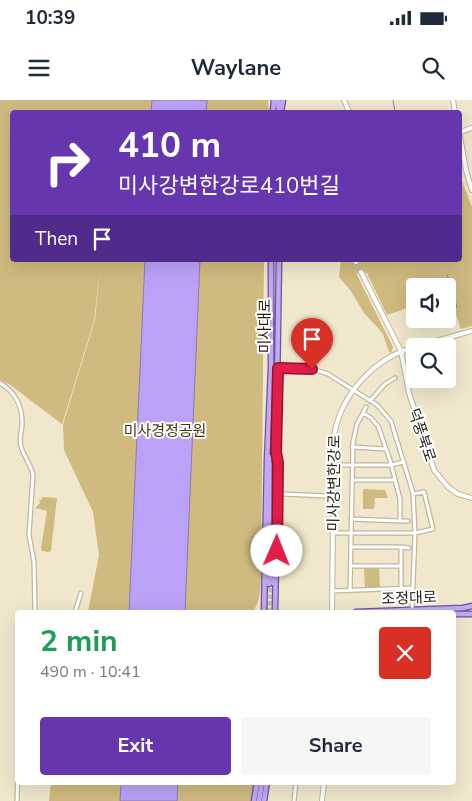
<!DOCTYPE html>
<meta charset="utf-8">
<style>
body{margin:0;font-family:"Nunito Sans","Noto Sans KR",sans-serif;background:#f6f6f7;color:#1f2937;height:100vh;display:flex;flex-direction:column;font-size:19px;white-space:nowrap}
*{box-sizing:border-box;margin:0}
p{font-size:16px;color:#747a83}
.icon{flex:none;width:28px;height:28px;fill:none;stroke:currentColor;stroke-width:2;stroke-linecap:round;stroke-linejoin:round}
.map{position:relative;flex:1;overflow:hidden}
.sheet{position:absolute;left:15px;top:510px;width:441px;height:175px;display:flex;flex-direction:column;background:#fff;border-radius:5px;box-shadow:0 5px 20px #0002}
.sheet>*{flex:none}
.hud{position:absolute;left:10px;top:10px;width:452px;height:152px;border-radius:5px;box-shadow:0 5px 20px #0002;background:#6636ae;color:#fff;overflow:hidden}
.buttons{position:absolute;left:406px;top:178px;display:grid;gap:10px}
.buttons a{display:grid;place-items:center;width:50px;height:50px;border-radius:5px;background:#fff;box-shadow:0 5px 20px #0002;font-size:25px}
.pin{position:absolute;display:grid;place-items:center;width:42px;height:42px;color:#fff;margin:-51px -21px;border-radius:50% 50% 50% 0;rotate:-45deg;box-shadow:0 0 5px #0007}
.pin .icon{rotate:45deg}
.me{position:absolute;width:55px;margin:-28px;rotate:1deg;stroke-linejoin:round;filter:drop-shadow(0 0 4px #0008)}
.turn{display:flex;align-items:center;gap:18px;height:105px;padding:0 25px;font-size:22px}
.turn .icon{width:65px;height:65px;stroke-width:2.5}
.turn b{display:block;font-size:35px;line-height:42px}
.then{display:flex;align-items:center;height:48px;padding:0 25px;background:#0003;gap:10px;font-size:19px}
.round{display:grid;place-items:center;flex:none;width:52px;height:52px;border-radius:5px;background:#f6f6f7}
.summary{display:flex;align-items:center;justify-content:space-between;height:85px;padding:0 25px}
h1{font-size:30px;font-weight:700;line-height:38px;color:#1e9e55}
.button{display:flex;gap:10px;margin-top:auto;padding:10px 25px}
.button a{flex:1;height:58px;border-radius:5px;background:#6636ae;color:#fff;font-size:20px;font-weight:700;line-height:58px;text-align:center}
.button a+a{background:#f6f6f7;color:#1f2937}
.status{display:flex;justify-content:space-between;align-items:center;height:35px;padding:0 25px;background:#fff;direction:ltr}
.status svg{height:14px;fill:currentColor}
header{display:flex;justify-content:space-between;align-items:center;height:65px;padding:0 25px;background:#fff;font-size:22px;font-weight:700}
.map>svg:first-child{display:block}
</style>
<div class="status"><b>10:39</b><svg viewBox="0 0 49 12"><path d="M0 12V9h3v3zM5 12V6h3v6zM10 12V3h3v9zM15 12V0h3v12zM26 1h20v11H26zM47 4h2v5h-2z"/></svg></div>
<header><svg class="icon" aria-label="menu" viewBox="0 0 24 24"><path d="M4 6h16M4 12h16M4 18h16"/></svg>Waylane<svg class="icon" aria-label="search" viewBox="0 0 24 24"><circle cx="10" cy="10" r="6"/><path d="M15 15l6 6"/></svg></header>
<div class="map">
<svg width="472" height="701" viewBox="0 0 472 701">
<rect width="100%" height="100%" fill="#f0e7cc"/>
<!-- green -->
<path fill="#cfba80" d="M0 0H268L269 12H12V160H264L261 479C260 491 260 504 252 512H88L99 455 93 412 64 350 63 324 95 220 100 167 94 221 62 324 9 284 0 280Z
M460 76 472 107V226L461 229 448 191V186H446L443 178 407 189 413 206 387 215 367 173 360 171 357 173 358 177 393 247 391 253 389 252 383 234 378 228 364 213 351 191 339 177 341 160H350L354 163 358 160H460V100L462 99Z
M363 389 385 390 388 398H375L374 409H363Z
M43 397 57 398 51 451 49 452 42 451 41 448 47 411 35 408 40 403 39 399 41 400Z
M364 468H379L380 488H365Z
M51 683H254L251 701H49Z"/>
<!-- water -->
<path fill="#bba2f8" stroke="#8c7ab3" d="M152 0H207L206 12H151Z
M145 160H200L185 512H129Z
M121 683H178L177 701H120Z"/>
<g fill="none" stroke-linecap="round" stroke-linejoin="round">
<!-- stream -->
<path stroke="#8c7ab3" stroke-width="1" d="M393 0 395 12
M447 175 457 207"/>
<!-- secondary-tunnel -->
<path stroke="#c6bfa7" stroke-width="4" stroke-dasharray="4 2" stroke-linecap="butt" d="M356 162 361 172"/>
<!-- primary-tunnel -->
<path stroke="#c6bfa7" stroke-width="4.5" stroke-dasharray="4.5 2" stroke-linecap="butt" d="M269 512V484
M273 512V483"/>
<defs>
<path id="street" d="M277 268 312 269 328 274 377 305 391 321 413 393 415 433 412 510
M0 283C16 292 23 308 22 326 21 333 19 339 21 346 23 356 31 364 33 375L29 435 34 462 35 512
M370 301 385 284 395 278
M363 313 366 307
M352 347 386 349
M334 365H391L404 362
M352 380H395
M282 394 328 396
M400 421H408
M333 433H415L433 429 424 392 413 394
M351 447H401V488
M401 447 409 448
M351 466H401
M332 491 412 488
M350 491 353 342 357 324 363 313 371 318 378 326 390 360 400 399V421L351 419
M75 512 81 493
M17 701 18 672
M294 701 296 682"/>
<path id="secondary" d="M344 0 349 12
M453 0 455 12
M460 32 472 28
M460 36 466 70 472 90
M355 160 356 162
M361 172 401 251 409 293 434 370 448 387 458 394 472 398
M418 246 472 231
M332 512 334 336C341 294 374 258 415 247
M322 701 324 682"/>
<path id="primary" d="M278 0 279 12
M273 12 274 0
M281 12 283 0
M269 357V484
M273 483 274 363 276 352 279 160
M264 512 267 361 271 268V160
M275 512 278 363 277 356
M356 512 463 508 472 506
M454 514H472
M254 701 257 682
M259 701 262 682
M264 701 267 682"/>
</defs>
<!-- street casing -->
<use href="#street" stroke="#bfb69d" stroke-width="5.5"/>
<!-- secondary casing -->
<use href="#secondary" stroke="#bfb69d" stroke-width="6"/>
<!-- primary casing -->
<use href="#primary" stroke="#6f539f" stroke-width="7"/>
<!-- street -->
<use href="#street" stroke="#fff" stroke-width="3"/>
<!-- secondary -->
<use href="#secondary" stroke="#fff" stroke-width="4"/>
<!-- primary -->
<use href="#primary" stroke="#c2a9f3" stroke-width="4.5"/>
</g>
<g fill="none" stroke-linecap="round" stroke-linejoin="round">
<defs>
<path id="route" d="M277 451 278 363 276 352 278 268 312 269"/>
</defs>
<!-- route casing -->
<use href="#route" stroke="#92132f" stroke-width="12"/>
<!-- route -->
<use href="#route" stroke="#e11d48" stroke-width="9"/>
</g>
<g text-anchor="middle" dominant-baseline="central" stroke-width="4" stroke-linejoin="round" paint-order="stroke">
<!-- street labels -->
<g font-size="15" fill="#201d13" stroke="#fff">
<text transform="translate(265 226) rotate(-90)">미사대로</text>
<text transform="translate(422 335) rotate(71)">덕풍북로</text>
<text transform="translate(334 383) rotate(-89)">미사강변한강로</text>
<text transform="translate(409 498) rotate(-2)">조정대로</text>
</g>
<!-- park labels -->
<g font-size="15" fill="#46380e" stroke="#fff">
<text x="165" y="331">미사경정공원</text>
</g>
</g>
</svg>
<div class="buttons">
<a><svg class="icon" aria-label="sound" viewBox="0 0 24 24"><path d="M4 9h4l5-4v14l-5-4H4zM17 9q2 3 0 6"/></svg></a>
<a><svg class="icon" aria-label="search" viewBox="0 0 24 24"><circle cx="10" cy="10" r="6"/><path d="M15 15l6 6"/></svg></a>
</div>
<div class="pin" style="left:312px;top:269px;background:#d93025"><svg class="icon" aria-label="arrive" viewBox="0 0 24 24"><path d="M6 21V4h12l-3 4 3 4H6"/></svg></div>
<svg class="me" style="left:277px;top:451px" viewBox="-20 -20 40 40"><circle r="19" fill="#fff"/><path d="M0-13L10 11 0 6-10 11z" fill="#e11d48"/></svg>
<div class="hud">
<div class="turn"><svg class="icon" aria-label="right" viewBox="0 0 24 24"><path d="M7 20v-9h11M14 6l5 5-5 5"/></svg><div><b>410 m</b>미사강변한강로410번길</div></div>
<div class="then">Then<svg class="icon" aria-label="arrive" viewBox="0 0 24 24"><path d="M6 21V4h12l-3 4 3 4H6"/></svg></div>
</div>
<section class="sheet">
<div class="summary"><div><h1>2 min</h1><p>490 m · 10:41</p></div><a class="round" style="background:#d93025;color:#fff"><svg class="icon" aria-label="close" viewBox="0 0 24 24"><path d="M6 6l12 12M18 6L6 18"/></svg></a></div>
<div class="button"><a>Exit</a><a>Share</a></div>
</section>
</div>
